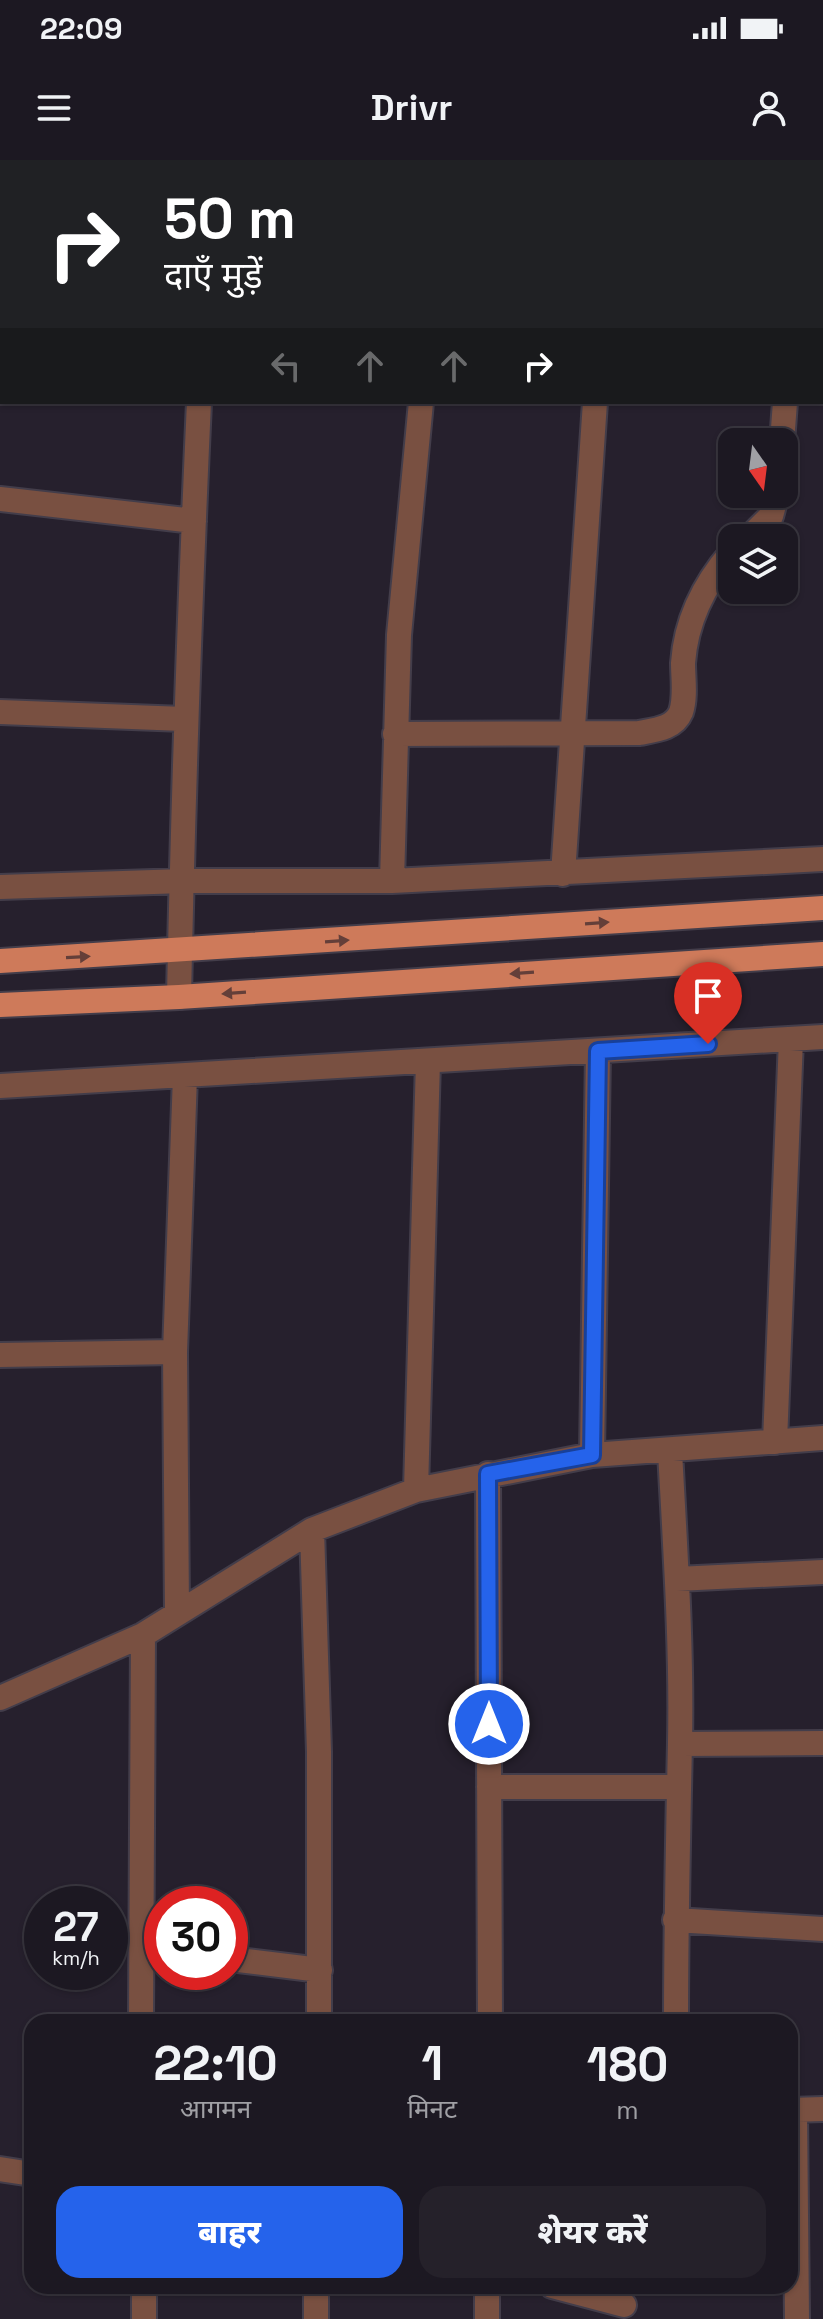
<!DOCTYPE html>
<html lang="hi">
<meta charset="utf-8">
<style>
body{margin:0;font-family:"Space Grotesk","Noto Sans Devanagari",sans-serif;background:#25212a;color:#f1f3f6;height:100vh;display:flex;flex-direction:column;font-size:30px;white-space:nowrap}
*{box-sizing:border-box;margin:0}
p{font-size:26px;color:#a0a0a5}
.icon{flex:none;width:44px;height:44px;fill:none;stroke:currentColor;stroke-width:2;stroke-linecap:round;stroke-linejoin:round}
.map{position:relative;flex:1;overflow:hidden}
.side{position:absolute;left:24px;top:1854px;width:774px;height:280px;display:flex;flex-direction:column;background:#1c1822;border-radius:24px;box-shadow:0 2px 6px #0004,0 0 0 2px #3a3740}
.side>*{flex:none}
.top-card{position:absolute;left:0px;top:0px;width:824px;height:244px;box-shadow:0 2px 6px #0004,0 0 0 2px #3a3740;background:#202124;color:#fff;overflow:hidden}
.needle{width:52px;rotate:166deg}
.tools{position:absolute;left:718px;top:268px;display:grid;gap:16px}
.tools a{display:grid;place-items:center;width:80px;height:80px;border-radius:16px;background:#1c1822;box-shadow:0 2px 6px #0004,0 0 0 2px #3a3740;font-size:40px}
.speed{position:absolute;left:24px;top:1726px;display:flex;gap:16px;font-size:40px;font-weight:700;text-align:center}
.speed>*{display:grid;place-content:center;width:104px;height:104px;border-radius:50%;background:#1c1822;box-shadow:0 2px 6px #0004,0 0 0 2px #3a3740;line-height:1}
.speed small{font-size:20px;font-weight:400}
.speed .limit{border:12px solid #d22;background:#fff;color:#111}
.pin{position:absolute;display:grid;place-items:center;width:68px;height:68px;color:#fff;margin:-82px -34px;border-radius:50% 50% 50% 0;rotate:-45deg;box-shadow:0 0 8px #0007}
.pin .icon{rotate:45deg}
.me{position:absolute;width:88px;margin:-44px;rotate:0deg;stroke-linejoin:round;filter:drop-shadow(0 0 6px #0008)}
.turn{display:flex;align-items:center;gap:28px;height:168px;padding:0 32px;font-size:36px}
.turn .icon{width:104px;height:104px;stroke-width:2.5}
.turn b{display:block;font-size:56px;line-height:68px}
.lanes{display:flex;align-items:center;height:76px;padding:0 32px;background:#0003;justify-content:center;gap:40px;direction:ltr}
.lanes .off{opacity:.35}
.eta{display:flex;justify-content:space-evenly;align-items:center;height:136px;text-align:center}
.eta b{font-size:48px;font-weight:800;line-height:56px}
.button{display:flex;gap:16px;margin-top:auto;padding:16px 32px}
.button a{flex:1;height:92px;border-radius:24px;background:#2563eb;color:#fff;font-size:32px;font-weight:800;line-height:92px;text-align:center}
.button a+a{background:#25212a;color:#f1f3f6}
.status{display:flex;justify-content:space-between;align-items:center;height:56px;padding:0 40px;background:#1c1822;direction:ltr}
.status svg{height:22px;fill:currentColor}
header{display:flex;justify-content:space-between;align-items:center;height:104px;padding:0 32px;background:#1c1822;font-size:36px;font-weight:800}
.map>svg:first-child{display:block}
</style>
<div class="status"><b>22:09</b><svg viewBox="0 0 49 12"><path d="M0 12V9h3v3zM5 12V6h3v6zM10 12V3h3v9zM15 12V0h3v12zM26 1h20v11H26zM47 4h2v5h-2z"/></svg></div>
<header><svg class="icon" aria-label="menu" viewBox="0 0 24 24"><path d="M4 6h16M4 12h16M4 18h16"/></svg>Drivr<svg class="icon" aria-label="person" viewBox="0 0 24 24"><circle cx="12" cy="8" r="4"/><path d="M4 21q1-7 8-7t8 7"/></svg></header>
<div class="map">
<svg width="823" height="2159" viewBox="0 0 823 2159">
<rect width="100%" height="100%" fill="#26202d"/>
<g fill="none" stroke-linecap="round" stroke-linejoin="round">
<defs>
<path id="minor" d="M210 2 211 0
M447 2V0
M617 2V0
M804 2V0
M0 39 2 20
M822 174H823
M782 282 785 242
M0 339 194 361
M749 378 771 356 777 334
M0 552 184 559
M395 574 639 573C654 570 674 569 681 552 686 537 683 518 683 503 686 461 705 423 732 392
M563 714 595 242
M392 721 399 475 421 242
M0 727 184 721H392L823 699
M179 837C183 639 190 440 199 242
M0 926 823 877
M0 1195 175 1192
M775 1282 791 879
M670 1291C675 1387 682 1485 680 1582 678 1676 676 1769 676 1862
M592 1295 598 891
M488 1314 490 1862
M416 1330 428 901
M312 1370 319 1592V1862
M677 1419 823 1412
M177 1452 175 1192 185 916
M0 1538 143 1475 312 1370 416 1330 592 1295 823 1278
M680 1584 823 1583
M489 1627H677
M675 1760 823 1769
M230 1799 320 1810
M141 1862 143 1475
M790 1950 823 1949
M795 1950 797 2159
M0 2009 32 2014
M316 2126V2159
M552 2126 624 2145
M144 2159V2126
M487 2159V2126"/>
<path id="major" d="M0 801 823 748
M0 845 179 837 823 794"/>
</defs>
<!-- minor casing -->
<use href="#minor" stroke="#433d4a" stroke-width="28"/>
<!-- major casing -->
<use href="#major" stroke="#433d4a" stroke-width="28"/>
<!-- minor -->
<use href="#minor" stroke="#795041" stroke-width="24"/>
<!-- major -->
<use href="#major" stroke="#ce7a5a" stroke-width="24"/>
</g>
<!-- one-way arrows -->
<defs><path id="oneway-solid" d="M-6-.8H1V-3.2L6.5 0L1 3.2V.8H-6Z" transform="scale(2)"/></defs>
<g fill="#643f39">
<use href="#oneway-solid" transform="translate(597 763) rotate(-4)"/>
<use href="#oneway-solid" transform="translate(337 781) rotate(-4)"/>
<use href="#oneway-solid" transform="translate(78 797) rotate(-3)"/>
<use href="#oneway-solid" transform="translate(522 813) rotate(176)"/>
<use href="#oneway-solid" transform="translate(234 833) rotate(176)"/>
</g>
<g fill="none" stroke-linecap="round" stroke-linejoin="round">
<defs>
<path id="route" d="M489 1564 488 1314 592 1295 598 891 708 884"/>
</defs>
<!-- route casing -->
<use href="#route" stroke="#184099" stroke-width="20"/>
<!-- route -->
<use href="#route" stroke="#2563eb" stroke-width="14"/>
</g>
</svg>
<div class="tools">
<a><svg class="needle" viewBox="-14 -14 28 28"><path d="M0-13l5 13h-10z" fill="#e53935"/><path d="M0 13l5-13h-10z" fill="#a0a0a5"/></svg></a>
<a><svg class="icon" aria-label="layers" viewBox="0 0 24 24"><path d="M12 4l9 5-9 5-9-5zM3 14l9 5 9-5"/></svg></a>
</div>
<div class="speed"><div>27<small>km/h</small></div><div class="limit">30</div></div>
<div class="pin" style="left:708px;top:884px;background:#d93025"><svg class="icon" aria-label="arrive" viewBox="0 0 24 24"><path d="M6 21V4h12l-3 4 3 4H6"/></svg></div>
<svg class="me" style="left:489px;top:1564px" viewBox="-20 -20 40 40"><circle r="17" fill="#2563eb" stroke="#fff" stroke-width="3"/><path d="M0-11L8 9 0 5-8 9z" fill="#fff"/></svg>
<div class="top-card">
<div class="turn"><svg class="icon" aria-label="right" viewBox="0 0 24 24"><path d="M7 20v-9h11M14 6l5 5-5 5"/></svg><div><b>50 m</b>दाएँ मुड़ें</div></div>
<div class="lanes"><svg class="icon off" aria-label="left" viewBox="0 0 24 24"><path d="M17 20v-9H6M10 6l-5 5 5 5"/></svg><svg class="icon off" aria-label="ahead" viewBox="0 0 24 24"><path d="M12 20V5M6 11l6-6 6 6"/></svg><svg class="icon off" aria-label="ahead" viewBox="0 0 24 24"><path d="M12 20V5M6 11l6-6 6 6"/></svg><svg class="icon" aria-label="right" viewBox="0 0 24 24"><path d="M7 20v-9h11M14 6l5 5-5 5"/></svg></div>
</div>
<section class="side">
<div class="eta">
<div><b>22:10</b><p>आगमन</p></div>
<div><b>1</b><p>मिनट</p></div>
<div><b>180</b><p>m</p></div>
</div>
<div class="button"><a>बाहर</a><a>शेयर करें</a></div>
</section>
</div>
